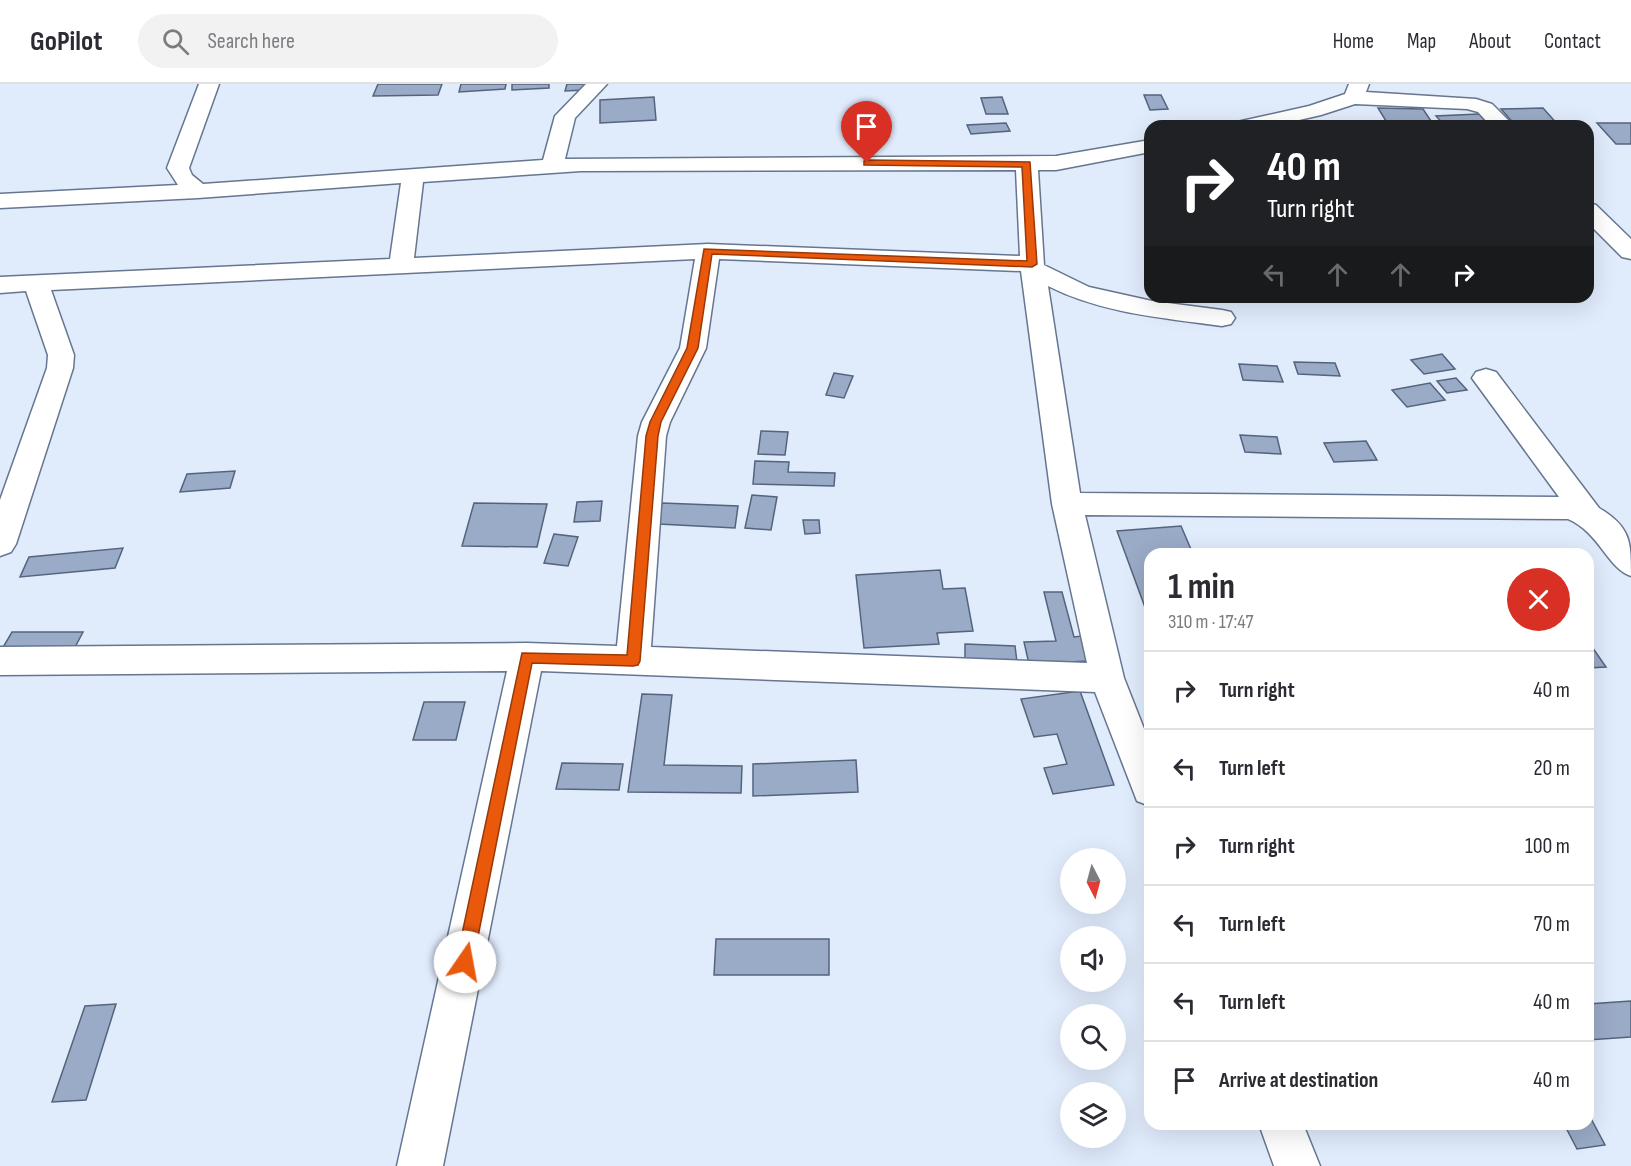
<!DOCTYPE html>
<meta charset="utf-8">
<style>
body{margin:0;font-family:"Sofia Sans Condensed",sans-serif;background:#f2f2f3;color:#2b2b33;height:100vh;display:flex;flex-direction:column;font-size:22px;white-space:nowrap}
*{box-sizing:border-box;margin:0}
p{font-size:20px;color:#7c7c81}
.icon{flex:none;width:33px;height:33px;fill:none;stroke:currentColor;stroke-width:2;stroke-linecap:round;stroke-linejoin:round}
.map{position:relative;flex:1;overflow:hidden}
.panel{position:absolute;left:1144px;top:464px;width:450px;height:582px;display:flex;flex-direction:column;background:#fff;border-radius:18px;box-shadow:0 6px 24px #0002}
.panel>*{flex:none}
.guide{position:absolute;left:1144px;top:36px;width:450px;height:183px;border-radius:18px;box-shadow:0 6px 24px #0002;background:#202124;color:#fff;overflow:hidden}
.needle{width:39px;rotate:174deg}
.fabs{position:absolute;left:1060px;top:764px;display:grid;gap:12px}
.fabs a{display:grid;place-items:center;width:66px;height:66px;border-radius:50%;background:#fff;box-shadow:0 6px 24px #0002;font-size:30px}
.pin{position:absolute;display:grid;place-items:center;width:51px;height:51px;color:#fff;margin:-62px -26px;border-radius:50% 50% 50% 0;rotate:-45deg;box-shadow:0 0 6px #0007}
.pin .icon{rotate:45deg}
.me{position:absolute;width:66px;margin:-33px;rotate:12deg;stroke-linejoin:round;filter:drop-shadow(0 0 4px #0008)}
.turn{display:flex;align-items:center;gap:21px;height:126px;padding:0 24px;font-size:27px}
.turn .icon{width:78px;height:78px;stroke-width:2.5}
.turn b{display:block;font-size:42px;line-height:51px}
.lanes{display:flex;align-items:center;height:57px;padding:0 24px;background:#0003;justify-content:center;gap:30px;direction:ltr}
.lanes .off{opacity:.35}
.round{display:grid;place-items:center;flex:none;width:63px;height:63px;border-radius:32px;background:#f2f2f3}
.headline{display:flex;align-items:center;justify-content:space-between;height:102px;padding:0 24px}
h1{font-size:36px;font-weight:700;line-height:45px}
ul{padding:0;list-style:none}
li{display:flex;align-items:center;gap:18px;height:78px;padding:0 24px;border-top:2px solid #e1e1e2}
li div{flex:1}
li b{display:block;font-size:22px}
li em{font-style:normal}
header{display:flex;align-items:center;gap:36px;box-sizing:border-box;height:84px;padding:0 30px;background:#fff;border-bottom:2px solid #e1e1e2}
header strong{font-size:28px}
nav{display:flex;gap:33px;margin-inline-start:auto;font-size:21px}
.search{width:420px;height:54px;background:#f2f2f3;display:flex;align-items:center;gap:15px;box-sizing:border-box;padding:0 21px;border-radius:33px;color:#7c7c81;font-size:22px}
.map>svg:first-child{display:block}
</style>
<header>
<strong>GoPilot</strong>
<div class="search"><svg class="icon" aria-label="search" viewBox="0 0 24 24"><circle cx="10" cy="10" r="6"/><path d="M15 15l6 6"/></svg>Search here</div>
<nav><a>Home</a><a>Map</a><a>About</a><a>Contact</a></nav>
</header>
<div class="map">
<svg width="1631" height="1082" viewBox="0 0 1631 1082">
<rect width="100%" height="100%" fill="#e0ebfc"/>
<!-- building -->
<path fill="#9aabc7" stroke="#54647c" stroke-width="1.5" d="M378 0H442L438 11 373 12Z
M461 0H506L505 5 459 8Z
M512 0H549V4L512 6Z
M567 0H585V6L565 7Z
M1144 11H1161L1168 25 1150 26Z
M654 13 656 36 600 39V16Z
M1002 13 1008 30H986L981 14Z
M1378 24 1423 25 1433 40H1419L1414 37H1386Z
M1543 24 1559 42H1516L1501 25Z
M1479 30 1490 42H1445L1436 32Z
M1006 39 1010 47 971 50 967 41Z
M1597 39H1631V60H1616Z
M1442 270 1455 285 1424 290 1411 276Z
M1294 278 1335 279 1340 292 1298 290Z
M1239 280 1277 282 1283 298 1243 296Z
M834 289 853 292 844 314 826 311Z
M1456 294 1467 306 1447 309 1437 297Z
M1430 299 1445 316 1407 323 1392 306Z
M761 347 788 348 785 371 758 370Z
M1240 351 1277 353 1281 370 1245 368Z
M1366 357 1377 376 1334 378 1324 359Z
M755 377 789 378 788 388 835 389 834 402 753 400Z
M235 387 230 404 180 408 187 390Z
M752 411 777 413 771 446 745 444Z
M602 417 600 437 574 438 577 418Z
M474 419 547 420 537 463 462 462Z
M662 419 738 422 735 444 659 440Z
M803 436H819L820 449 805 450Z
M1181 442 1193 470H1150V525L1146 526 1117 447Z
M554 450 578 453 568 482 544 479Z
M123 464 115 484 20 493 29 473Z
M940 486 943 505 965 504 973 547 937 549 939 560 864 564 856 491Z
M1044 508H1062L1074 553 1082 552 1088 577 1029 580 1024 558 1056 557Z
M12 548H83L74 565H2Z
M1588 557 1606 583 1588 584Z
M965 560 1015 562 1017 578 965 576Z
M1080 607 1114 701 1053 710 1044 684 1067 680 1057 650 1034 653 1021 615Z
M642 610 672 611 664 681 742 682 741 709 628 708Z
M424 618H465L456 656H413Z
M856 676 858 708 753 712V680Z
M562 679 623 680 619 706 556 705Z
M716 855H829V891H714Z
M1631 917V953L1588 956V920Z
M116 920 86 1016 52 1018 85 922Z
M1588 1029 1605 1061 1577 1065 1564 1040H1588Z"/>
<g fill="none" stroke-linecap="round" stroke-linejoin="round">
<defs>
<path id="minor" d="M199 0H219L189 84 192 91 203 100 543 76 555 32 586 0H607L575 34 565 75 1056 72 1150 56V68L1056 86H1038L1044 181 1089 203 1152 217 1222 226 1231 228 1235 234 1231 240 1222 242C1163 234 1101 229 1048 202L1080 409 1559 413 1472 294 1476 288 1486 285 1496 288 1599 424C1631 443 1631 458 1631 492 1608 485 1600 449 1568 435L1085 431 1124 594 1150 660V722L1137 717 1095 608 541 587 443 1082H397L507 587 0 591V563L527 559 617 562 638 352 642 338 680 264 695 175 51 206 74 271 73 284 16 460 11 468 0 472V416L47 284 48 271 26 207 0 209V193L390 175 401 99 198 114 0 124V110L178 101 167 84ZM1016 86 1020 172 708 160 414 174 423 98 581 87ZM719 175 1021 187 1052 420 1087 579 651 563 666 352 670 338 706 264Z
M1349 0H1369L1366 8 1476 15 1492 20 1514 42H1491L1478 28 1467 25 1355 20 1321 31 1273 42H1233L1237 38 1309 22 1345 10Z
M1588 119 1596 121 1631 155V175L1622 173 1588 139Z
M1259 1040H1303L1320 1082H1274Z"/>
</defs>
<!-- minor casing -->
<use href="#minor" stroke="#65768f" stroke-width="3"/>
<!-- minor -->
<use href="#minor" fill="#fff" fill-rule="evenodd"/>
</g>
<!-- route -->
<path fill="#ea580c" stroke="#983908" stroke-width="1.5" d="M867 76 1030 78 1037 180 1032 183 712 170 698 264 661 338 658 352 640 577 638 581 633 582 532 579 473 878 471 884 465 886 459 884 456 878 522 569 627 571 646 352 650 338 687 264 704 165 1027 177 1022 83 864 81V77Z"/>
</svg>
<div class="fabs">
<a><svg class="needle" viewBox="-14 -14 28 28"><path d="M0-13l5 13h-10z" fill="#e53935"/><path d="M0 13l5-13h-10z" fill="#7c7c81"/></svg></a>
<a><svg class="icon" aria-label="sound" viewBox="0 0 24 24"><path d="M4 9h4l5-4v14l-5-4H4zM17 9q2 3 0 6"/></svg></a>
<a><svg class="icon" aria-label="search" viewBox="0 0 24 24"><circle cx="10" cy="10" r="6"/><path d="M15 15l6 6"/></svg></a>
<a><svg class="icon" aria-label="layers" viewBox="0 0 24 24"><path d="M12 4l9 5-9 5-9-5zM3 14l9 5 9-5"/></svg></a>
</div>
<div class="pin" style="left:867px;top:79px;background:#d93025"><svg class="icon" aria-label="arrive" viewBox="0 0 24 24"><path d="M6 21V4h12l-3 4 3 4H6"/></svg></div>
<svg class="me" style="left:465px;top:878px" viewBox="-20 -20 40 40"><circle r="19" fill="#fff"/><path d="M0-13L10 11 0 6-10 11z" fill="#ea580c"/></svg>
<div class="guide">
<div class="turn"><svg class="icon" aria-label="right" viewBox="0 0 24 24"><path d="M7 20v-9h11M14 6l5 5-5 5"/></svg><div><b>40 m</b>Turn right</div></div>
<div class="lanes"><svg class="icon off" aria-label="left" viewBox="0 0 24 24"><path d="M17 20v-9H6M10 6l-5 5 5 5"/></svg><svg class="icon off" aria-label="ahead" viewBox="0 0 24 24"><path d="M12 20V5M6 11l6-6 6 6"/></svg><svg class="icon off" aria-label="ahead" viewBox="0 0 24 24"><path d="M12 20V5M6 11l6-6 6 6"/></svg><svg class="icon" aria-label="right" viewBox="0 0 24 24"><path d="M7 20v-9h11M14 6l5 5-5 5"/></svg></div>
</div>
<section class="panel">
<div class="headline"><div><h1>1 min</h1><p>310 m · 17:47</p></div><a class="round" style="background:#d93025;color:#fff"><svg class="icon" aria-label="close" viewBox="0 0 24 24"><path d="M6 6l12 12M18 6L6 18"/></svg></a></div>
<ul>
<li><svg class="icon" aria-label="right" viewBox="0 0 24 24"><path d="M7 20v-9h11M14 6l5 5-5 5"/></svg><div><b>Turn right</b></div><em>40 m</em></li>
<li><svg class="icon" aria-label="left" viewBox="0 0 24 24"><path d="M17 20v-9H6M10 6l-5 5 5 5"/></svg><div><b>Turn left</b></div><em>20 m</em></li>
<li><svg class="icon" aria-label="right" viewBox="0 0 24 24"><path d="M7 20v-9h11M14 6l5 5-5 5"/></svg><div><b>Turn right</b></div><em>100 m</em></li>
<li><svg class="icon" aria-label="left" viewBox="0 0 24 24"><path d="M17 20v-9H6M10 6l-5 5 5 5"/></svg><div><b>Turn left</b></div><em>70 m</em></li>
<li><svg class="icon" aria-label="left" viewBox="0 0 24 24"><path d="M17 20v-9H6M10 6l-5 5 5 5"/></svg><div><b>Turn left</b></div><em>40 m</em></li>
<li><svg class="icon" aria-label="arrive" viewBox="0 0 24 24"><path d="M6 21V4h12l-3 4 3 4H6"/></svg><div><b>Arrive at destination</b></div><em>40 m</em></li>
</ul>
</section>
</div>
